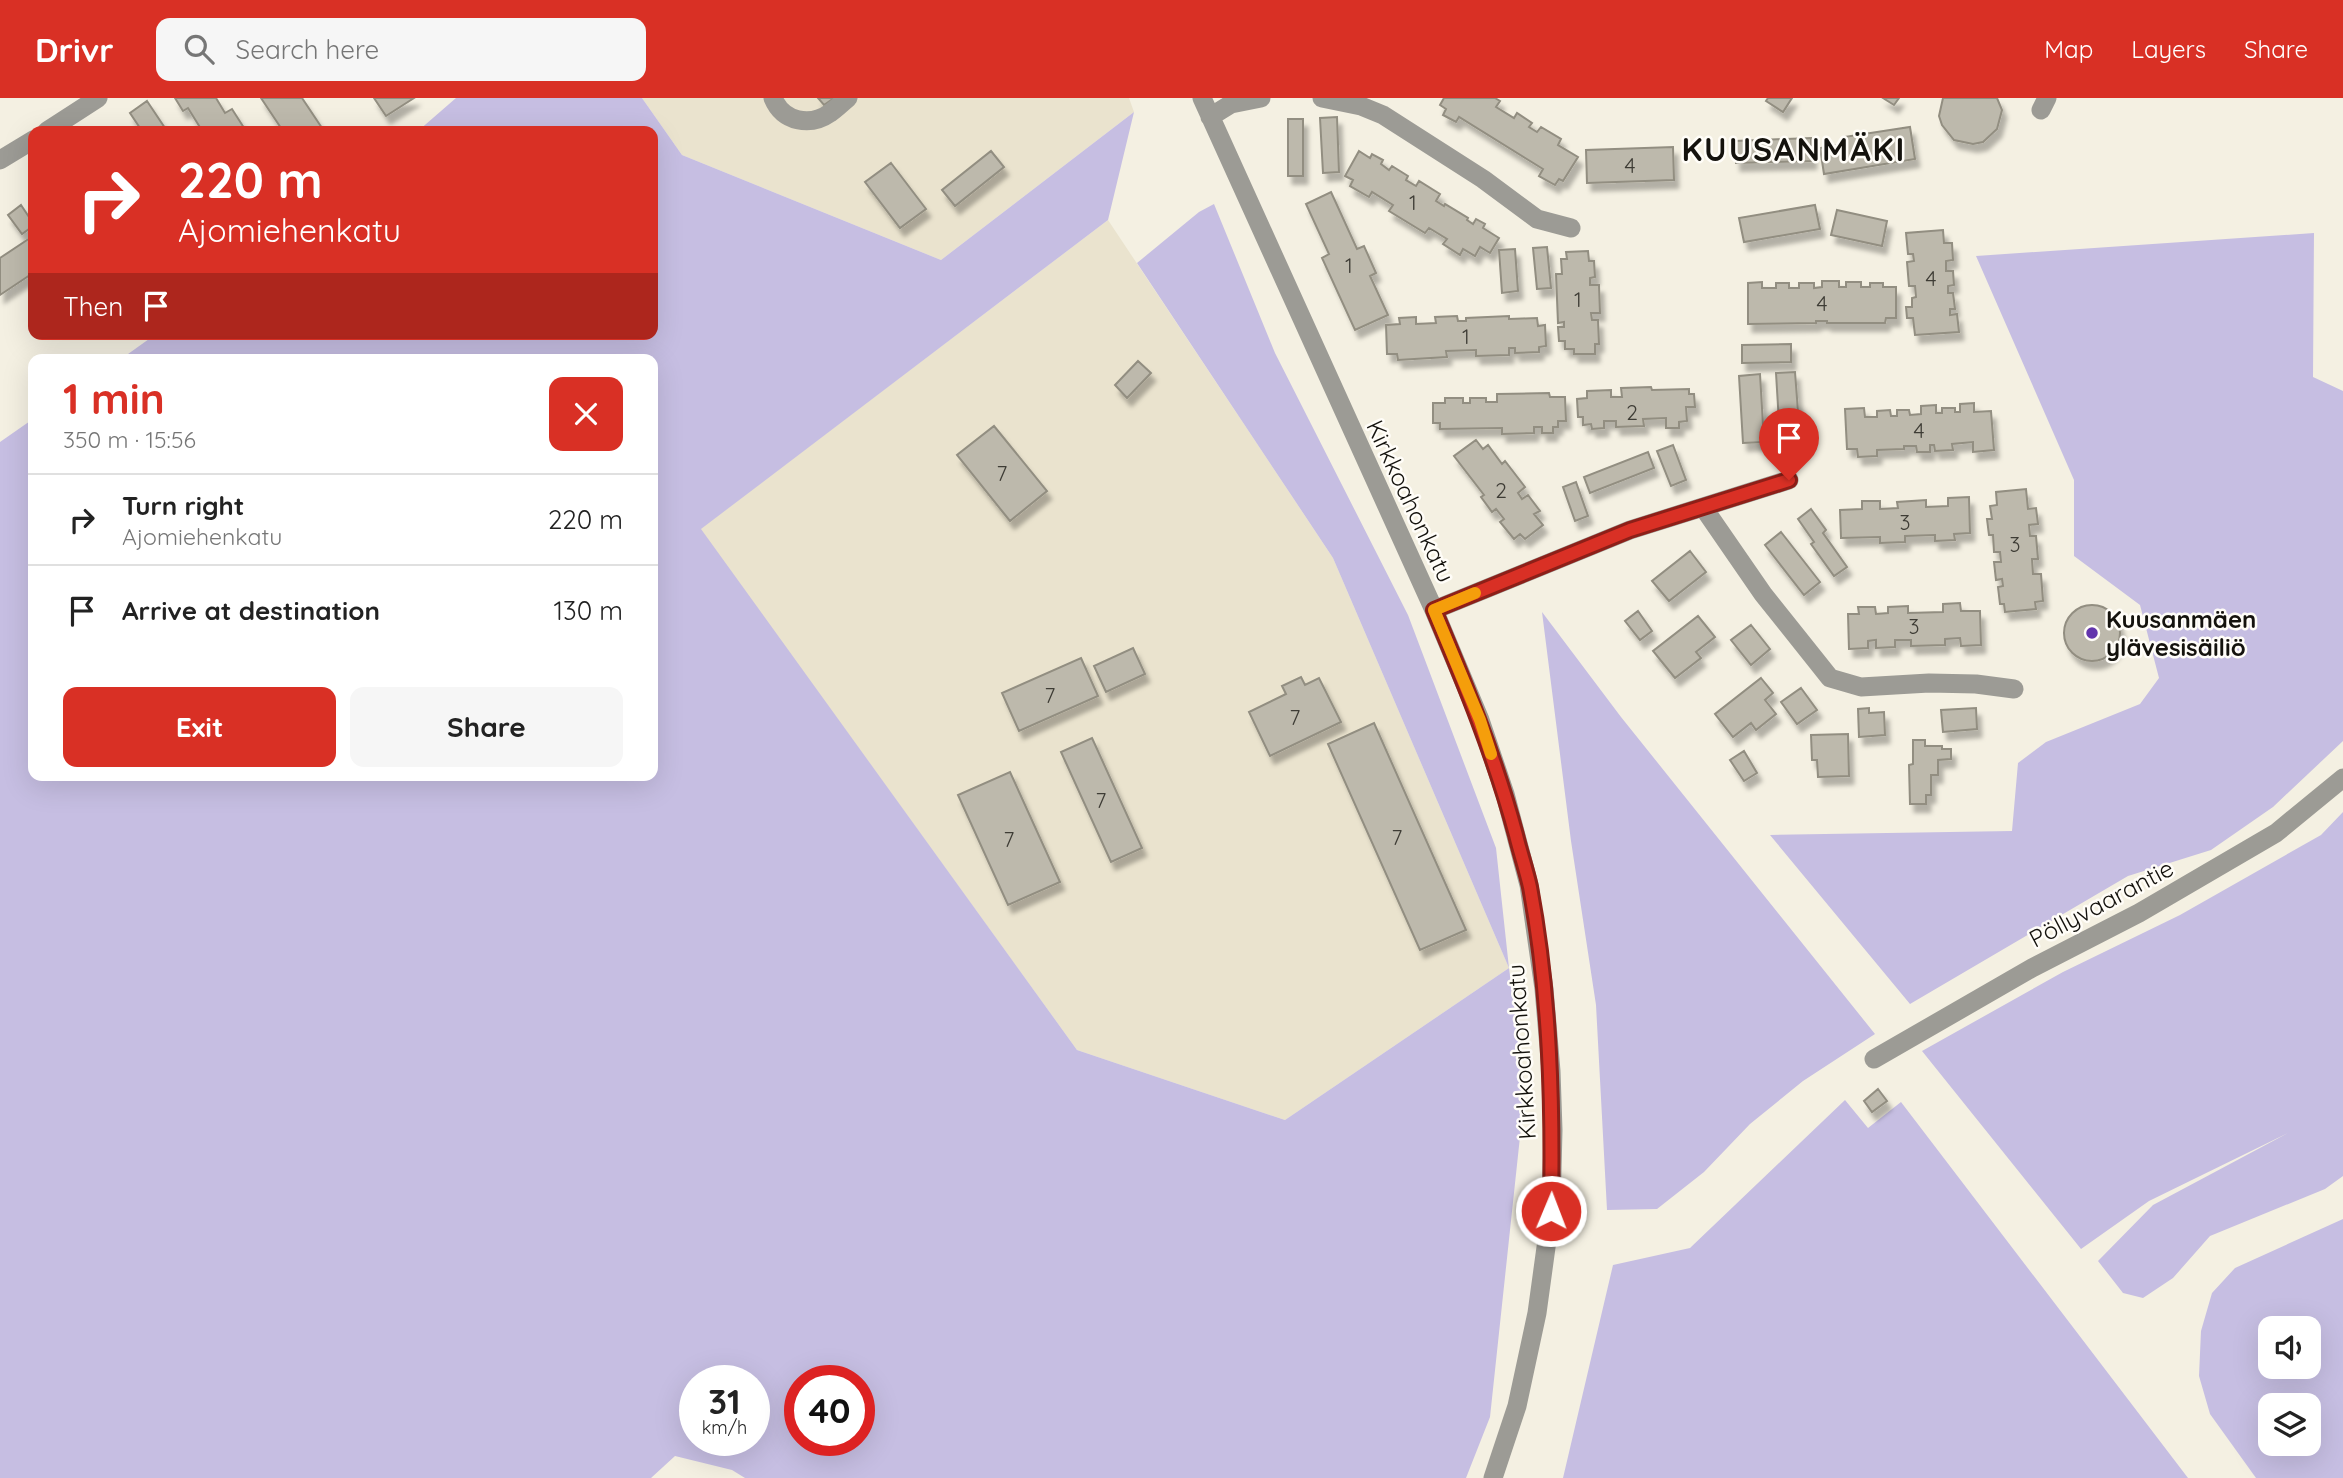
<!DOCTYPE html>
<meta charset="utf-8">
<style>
body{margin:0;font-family:Quicksand,sans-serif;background:#f6f6f6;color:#222;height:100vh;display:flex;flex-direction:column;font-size:26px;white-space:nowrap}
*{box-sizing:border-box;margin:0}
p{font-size:23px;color:#767676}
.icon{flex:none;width:38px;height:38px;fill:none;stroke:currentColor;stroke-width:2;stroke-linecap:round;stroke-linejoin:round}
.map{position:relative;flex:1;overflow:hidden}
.drawer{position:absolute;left:28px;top:256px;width:630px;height:427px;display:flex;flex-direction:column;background:#fff;border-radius:14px;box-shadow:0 7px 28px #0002}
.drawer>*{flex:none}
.banner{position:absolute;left:28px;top:28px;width:630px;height:214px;border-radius:14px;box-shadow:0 7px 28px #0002;background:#d93025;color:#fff;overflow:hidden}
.controls{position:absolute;left:2258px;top:1218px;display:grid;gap:14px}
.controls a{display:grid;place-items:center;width:63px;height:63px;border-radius:14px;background:#fff;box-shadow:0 7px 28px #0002;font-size:35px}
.speed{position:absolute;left:679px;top:1267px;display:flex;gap:14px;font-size:35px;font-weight:700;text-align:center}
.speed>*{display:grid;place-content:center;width:91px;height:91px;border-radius:50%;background:#fff;box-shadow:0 7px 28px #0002;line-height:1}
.speed small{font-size:18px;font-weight:400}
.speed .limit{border:10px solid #d22;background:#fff;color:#111}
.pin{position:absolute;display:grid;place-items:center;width:60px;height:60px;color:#fff;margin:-72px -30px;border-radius:50% 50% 50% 0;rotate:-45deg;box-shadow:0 0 7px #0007}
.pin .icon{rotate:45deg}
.me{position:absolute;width:77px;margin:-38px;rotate:1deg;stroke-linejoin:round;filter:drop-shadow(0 0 5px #0008)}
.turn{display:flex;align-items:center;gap:24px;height:147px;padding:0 35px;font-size:32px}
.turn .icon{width:91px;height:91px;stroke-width:2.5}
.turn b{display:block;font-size:49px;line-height:60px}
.then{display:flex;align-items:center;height:66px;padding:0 35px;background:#0003;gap:14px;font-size:26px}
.round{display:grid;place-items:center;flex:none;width:74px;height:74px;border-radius:14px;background:#f6f6f6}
.summary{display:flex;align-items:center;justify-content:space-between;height:119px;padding:0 35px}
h1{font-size:42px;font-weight:700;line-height:52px;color:#d93025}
.button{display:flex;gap:14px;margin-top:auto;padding:14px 35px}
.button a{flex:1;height:80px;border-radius:14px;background:#d93025;color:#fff;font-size:28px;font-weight:700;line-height:80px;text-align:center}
.button a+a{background:#f6f6f6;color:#222}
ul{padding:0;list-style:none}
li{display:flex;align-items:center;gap:21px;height:91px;padding:0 35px;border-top:2px solid #e0e0e0}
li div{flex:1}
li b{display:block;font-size:26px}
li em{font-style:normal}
header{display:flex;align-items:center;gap:42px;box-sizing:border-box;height:98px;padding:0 35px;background:#d93025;color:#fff}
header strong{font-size:33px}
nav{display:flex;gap:38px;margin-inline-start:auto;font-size:24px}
.search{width:490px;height:63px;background:#f6f6f6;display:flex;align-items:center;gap:18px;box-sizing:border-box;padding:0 24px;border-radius:14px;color:#767676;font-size:26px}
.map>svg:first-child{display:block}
</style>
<header>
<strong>Drivr</strong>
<div class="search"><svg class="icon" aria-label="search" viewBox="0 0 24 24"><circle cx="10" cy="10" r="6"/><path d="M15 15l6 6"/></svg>Search here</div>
<nav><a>Map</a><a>Layers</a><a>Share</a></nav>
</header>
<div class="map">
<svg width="2343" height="1380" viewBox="0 0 2343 1380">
<defs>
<filter id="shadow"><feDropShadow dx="4.5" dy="8" stdDeviation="2" flood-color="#0004"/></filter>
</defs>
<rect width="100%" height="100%" fill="#f4f0e2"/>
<!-- built -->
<path fill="#eae3ce" d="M642 0H1129L1134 14 941 162 682 57Z
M1108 122 1333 460 1509 870 1285 1022 1077 952 700 431Z"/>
<!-- green -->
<path fill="#c6bee2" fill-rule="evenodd" d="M456 0H642L682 57 941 162 1134 14 1108 122 701 431 1077 952 1285 1022 1509 870 1333 460 1137 165 1199 114 1214 106 1275 255 1408 517 1496 750 1509 870 1525 992 1490 1319 1466 1380H745L732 1372 675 1358 651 1380H0V344L33 321V677H653V261H121L156 236H653V33H418ZM695 1283H754V1342H695ZM800 1283H859V1342H800Z
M2314 135 2313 279 2343 293V643L2273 709 2211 752 2128 778 1910 906 1770 737 2012 733 2018 665 2046 644 2140 606 2159 580 2140 507 2074 458V382L1976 158Z
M1542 514 1621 619 1875 936 1803 983 1750 1026 1704 1074 1657 1111 1607 1112 1596 907 1571 743Z
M2343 714V1078L2325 1091 2210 1138 2173 1180 2143 1200 2123 1195 2098 1163 2153 1107 2288 1035 2149 1103 2081 1151 1922 953 2063 874 2180 817 2321 737Z
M1845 1002 1868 1030 1901 1004 2188 1380H1563L1613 1167 1690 1150Z
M2343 1121V1380H2256L2210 1316 2199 1278 2201 1233 2212 1195 2235 1170ZM2270 1230H2308V1269H2270ZM2270 1307H2308V1346H2270Z"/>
<!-- building -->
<path fill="#bdb9ac" stroke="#928e81" stroke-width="2" filter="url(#shadow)" d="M175 0H216L225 15 232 11 246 33H198L201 31 188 10 183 13Z
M261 0H302L324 33H283Z
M374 0H414L386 18Z
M818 0H834L824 7Z
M1444 0H1495L1500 3 1496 9 1514 20 1517 15 1532 25 1529 29 1537 34 1541 29 1561 41 1558 47 1578 59 1563 83 1559 81 1555 87 1539 78 1543 71 1459 19 1456 24 1443 17 1446 11 1440 7Z
M1768 0H1792L1783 14 1766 3Z
M1883 0H1899L1894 7Z
M1943 0H1997L2002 12 1997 31 1983 44 1973 46 1954 42 1942 27 1939 18Z
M147 3 167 33H142L130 15Z
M1337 19 1339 74 1323 75 1320 20Z
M1288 21H1303V78H1288Z
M1910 29 1915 61 1824 76 1820 50 1845 46 1844 39Z
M1811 40 1812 63 1736 65 1735 43Z
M1673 49 1674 82 1587 85 1586 52Z
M991 53 1004 69 955 108 942 92Z
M1359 53 1370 60 1372 56 1383 62 1381 66 1389 72 1392 68 1408 78 1406 82 1416 88 1419 83 1440 96 1436 103 1444 108 1445 106 1468 120 1467 122 1473 126 1476 121 1485 126 1483 130 1499 140 1490 155 1480 149 1475 158 1463 151 1460 157 1443 146 1447 141 1429 130 1425 135 1389 113 1393 107 1372 94 1369 99 1350 88 1353 82 1345 78Z
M891 65 926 111 900 130 865 84Z
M1331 94 1357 151 1364 148 1376 175 1370 178 1388 217 1355 232 1322 160 1329 156 1306 106Z
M21 107 33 125V128L22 136 8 117Z
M1815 107 1820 131 1744 144 1739 120Z
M1837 112 1887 123 1882 148 1831 137Z
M1943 132 1944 145H1952L1953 162 1946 163V173H1953L1954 187 1948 188V195H1953L1955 211H1950V217L1957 216 1959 234 1915 237 1913 220H1907L1906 209H1912V200L1916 199 1915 188H1909L1907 164 1914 163 1913 156H1908L1906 135Z
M33 138V175L0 197V160Z
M1547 149 1551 190 1537 191 1533 150Z
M1515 151 1518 193 1502 195 1499 152Z
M1588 153 1589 163H1594L1595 179 1590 180V187H1599L1600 215H1591L1592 222H1598L1599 246H1595V256H1574V251H1565V243H1559L1558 229H1564V224L1558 225 1556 176H1562L1561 161H1567L1566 154Z
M1822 183H1839V189H1846V184H1861V189H1870V185H1883V189H1896V220H1886L1885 225H1827V223H1816V225L1748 226V185L1762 184V190H1776V185H1789V190H1799V185H1814V190L1822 189Z
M1457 218 1458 223H1466V220L1509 218V221L1537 220 1538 228 1545 227 1546 248 1539 249V254L1515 255V250H1509V257L1476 258V252L1446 253 1447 259 1398 262 1397 256H1387L1386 227 1400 226 1399 220 1416 219V226L1436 225 1435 219Z
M1791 246V264L1742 265V247Z
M1138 263 1151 275 1127 300 1115 287Z
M1795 274 1800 340 1780 341 1776 275Z
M1760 276 1764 344 1743 345 1739 278Z
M1651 289 1652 292 1689 291V296H1694L1695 309H1686L1687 323 1679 324V330H1666V320L1643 321 1644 328 1616 329V323H1604V330L1592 331 1591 326 1583 327V319H1578L1577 301 1587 300V293L1611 292V299H1622L1621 290Z
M1549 295 1550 299H1565L1566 323H1558V329H1553V335H1542V329H1534V335L1502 336V330L1440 331V325H1433V305H1445V300H1463V305H1470V300H1486V304H1497V296Z
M1974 305V314L1991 313 1994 352 1973 354V344L1952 346 1953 352 1935 353 1934 347H1930V354H1917L1916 348H1904V351L1877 352V358L1858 359 1857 351H1847L1845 311 1864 310 1865 319H1877V313L1890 312 1891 318H1897V312H1909L1910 317 1921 316V308L1936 307V315H1942V310H1955V314H1960V306Z
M994 328 1047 393 1010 423 957 357Z
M1476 342 1483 351 1488 347 1502 366 1505 363 1525 389 1518 395 1522 401 1528 397 1540 413 1534 416 1543 427 1525 441 1520 436 1514 441 1500 424 1504 421 1496 411 1492 414 1481 399 1484 397 1454 358Z
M1673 347 1686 382 1671 388 1657 353Z
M1648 354 1654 370 1590 395 1584 379Z
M1576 384 1588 418 1575 423 1563 389Z
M2026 391 2028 411 2036 410 2038 426 2029 427 2030 438H2036L2038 461H2032L2033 476H2041L2043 503 2035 504 2036 511 2005 514 2004 506H2000L1998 489 2003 488 2002 481 1996 482 1994 464H2001L2000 454H1994L1993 437H1989L1987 421H1992L1990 408 1997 407 1996 394Z
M1969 399 1970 435 1954 436 1955 442 1935 443V437L1905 438V444L1880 445V439L1841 440 1840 412 1862 411V403H1880V411L1898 410 1897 404 1926 402V409L1948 408V400Z
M1811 411 1826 432 1823 435 1847 469 1834 478 1811 446 1814 444 1798 421Z
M1781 434 1820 484 1804 497 1765 447Z
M1690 453 1706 474 1669 503 1652 483Z
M1960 505 1961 513H1980L1981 547 1961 548 1960 540 1945 541V547L1911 548V542H1895V549L1876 550V542L1868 543V550L1849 551 1848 516H1859L1858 509H1875L1876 516 1888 515V509L1908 508V515L1943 514V506Z
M2064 535a28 28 0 1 1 56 0a28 28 0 1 1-56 0Z
M1638 513 1652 533 1640 542 1625 523Z
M1698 518 1715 539 1696 554 1701 560 1675 580 1653 553Z
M1751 527 1770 551 1751 567 1731 542Z
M1133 550 1145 576 1106 594 1094 568Z
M1081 560 1098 598 1019 633 1002 595Z
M1301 579 1305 587 1319 580 1341 624 1270 658 1249 614 1286 596 1282 588Z
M1761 580 1773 595 1765 602 1776 616 1756 632 1751 625 1733 639 1715 616Z
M1801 590 1817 612 1797 626 1781 604Z
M1869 610V615L1884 614 1885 637 1859 639 1858 611Z
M1976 610 1977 631 1943 634 1941 612Z
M1374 625 1466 832 1420 852 1328 646Z
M1848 636 1849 678 1818 679 1817 662H1812L1811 637Z
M1092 640 1142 750 1111 764 1061 654Z
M1913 642H1925V648H1942V651H1951V661L1938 662V677H1931V697H1926V706H1910L1909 667 1913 666Z
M1744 653 1757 675 1744 683 1730 662Z
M1010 674 1060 784 1008 807 958 697Z
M1878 991 1887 1003 1872 1014 1864 1003Z"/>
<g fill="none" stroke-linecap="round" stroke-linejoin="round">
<!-- minor -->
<path stroke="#9c9b95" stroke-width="19" d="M773 0C783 24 810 29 830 15 836 11 842 5 848 0
M1202 0 1434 512 1480 622 1505 696 1529 787 1544 891 1551 973 1553 1032 1551 1113 1537 1215 1517 1308 1493 1380
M1322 0 1361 8 1383 17 1483 81 1537 121 1571 130
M2041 12 2047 0
M1210 19 1231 6 1261 0
M47 33 98 0
M0 62 33 42
M1703 409 1763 496 1830 580 1861 589 1929 585 1976 586 2014 591
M1434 512 1630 432 1789 382
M1874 961 2032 870 2139 815 2276 735 2343 680"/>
</g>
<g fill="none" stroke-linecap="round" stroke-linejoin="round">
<defs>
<path id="route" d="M1551 1113C1553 1005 1550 896 1530 789 1526 771 1520 754 1516 737 1495 659 1465 586 1434 512L1630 432 1789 382"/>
</defs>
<!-- route casing -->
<use href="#route" stroke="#8d1f18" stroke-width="18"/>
<!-- route -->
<use href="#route" stroke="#d93025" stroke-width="12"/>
<!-- slow -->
<path stroke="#f59e0b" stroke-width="12" d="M1475 495 1434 512 1480 622 1491 656"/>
</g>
<!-- markers -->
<circle fill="#6234ac" stroke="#fffdf8" stroke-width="2.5" cx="2092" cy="535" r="7"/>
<g text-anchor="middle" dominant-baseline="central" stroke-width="5" stroke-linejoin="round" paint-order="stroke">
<!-- number labels -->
<g font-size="21" fill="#3e3c35">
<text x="1630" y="67">4</text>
<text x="1413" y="104">1</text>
<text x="1349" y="167">1</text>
<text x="1931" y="180">4</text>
<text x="1578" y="201">1</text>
<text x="1822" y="205">4</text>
<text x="1466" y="238">1</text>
<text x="1632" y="314">2</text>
<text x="1919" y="332">4</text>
<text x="1002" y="375">7</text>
<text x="1501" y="392">2</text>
<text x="1905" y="424">3</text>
<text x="2015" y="446">3</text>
<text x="1914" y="528">3</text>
<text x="1050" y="597">7</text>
<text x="1295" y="619">7</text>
<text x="1101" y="702">7</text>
<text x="1397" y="739">7</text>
<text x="1009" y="741">7</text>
</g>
<!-- street labels -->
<g font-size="24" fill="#14120d" stroke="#fffdf8">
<text transform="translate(1411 403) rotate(65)">Kirkkoahonkatu</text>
<text transform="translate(2101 805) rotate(-28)">Pöllyvaarantie</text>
<text transform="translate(1521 954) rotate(-94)">Kirkkoahonkatu</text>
</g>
<!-- poi labels -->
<g font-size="24" font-weight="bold" fill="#14120d" stroke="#fffdf8" text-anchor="start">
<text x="2106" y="521">Kuusanmäen<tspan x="2106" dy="28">ylävesisäiliö</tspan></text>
</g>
<!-- district labels -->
<g font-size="32" font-weight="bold" letter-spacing="2" fill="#14120d" stroke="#fffdf8">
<text x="1794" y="51">KUUSANMÄKI</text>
</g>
</g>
</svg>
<div class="controls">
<a><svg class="icon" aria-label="sound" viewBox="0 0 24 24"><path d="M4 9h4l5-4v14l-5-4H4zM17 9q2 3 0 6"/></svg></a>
<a><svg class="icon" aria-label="layers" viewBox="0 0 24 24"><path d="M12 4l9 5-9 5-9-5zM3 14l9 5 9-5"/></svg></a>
</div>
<div class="speed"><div>31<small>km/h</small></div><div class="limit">40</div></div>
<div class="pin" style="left:1789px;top:382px;background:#d93025"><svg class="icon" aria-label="arrive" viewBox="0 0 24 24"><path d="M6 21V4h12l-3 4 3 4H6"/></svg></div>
<svg class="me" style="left:1551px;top:1113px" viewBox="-20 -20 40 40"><circle r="17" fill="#d93025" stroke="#fff" stroke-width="3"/><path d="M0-11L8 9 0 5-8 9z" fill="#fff"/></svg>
<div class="banner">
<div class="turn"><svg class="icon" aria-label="right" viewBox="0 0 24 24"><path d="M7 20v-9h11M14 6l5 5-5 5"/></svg><div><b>220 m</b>Ajomiehenkatu</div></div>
<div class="then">Then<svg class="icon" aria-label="arrive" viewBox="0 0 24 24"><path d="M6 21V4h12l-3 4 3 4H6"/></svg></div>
</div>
<section class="drawer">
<div class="summary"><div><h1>1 min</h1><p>350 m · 15:56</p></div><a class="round" style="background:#d93025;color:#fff"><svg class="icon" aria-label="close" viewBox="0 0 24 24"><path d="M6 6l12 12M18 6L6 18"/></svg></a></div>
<ul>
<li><svg class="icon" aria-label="right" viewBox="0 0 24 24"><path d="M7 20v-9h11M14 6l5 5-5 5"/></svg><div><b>Turn right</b><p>Ajomiehenkatu</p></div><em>220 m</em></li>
<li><svg class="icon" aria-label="arrive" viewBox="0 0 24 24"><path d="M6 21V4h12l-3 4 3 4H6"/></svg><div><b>Arrive at destination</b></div><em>130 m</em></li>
</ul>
<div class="button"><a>Exit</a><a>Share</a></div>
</section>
</div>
